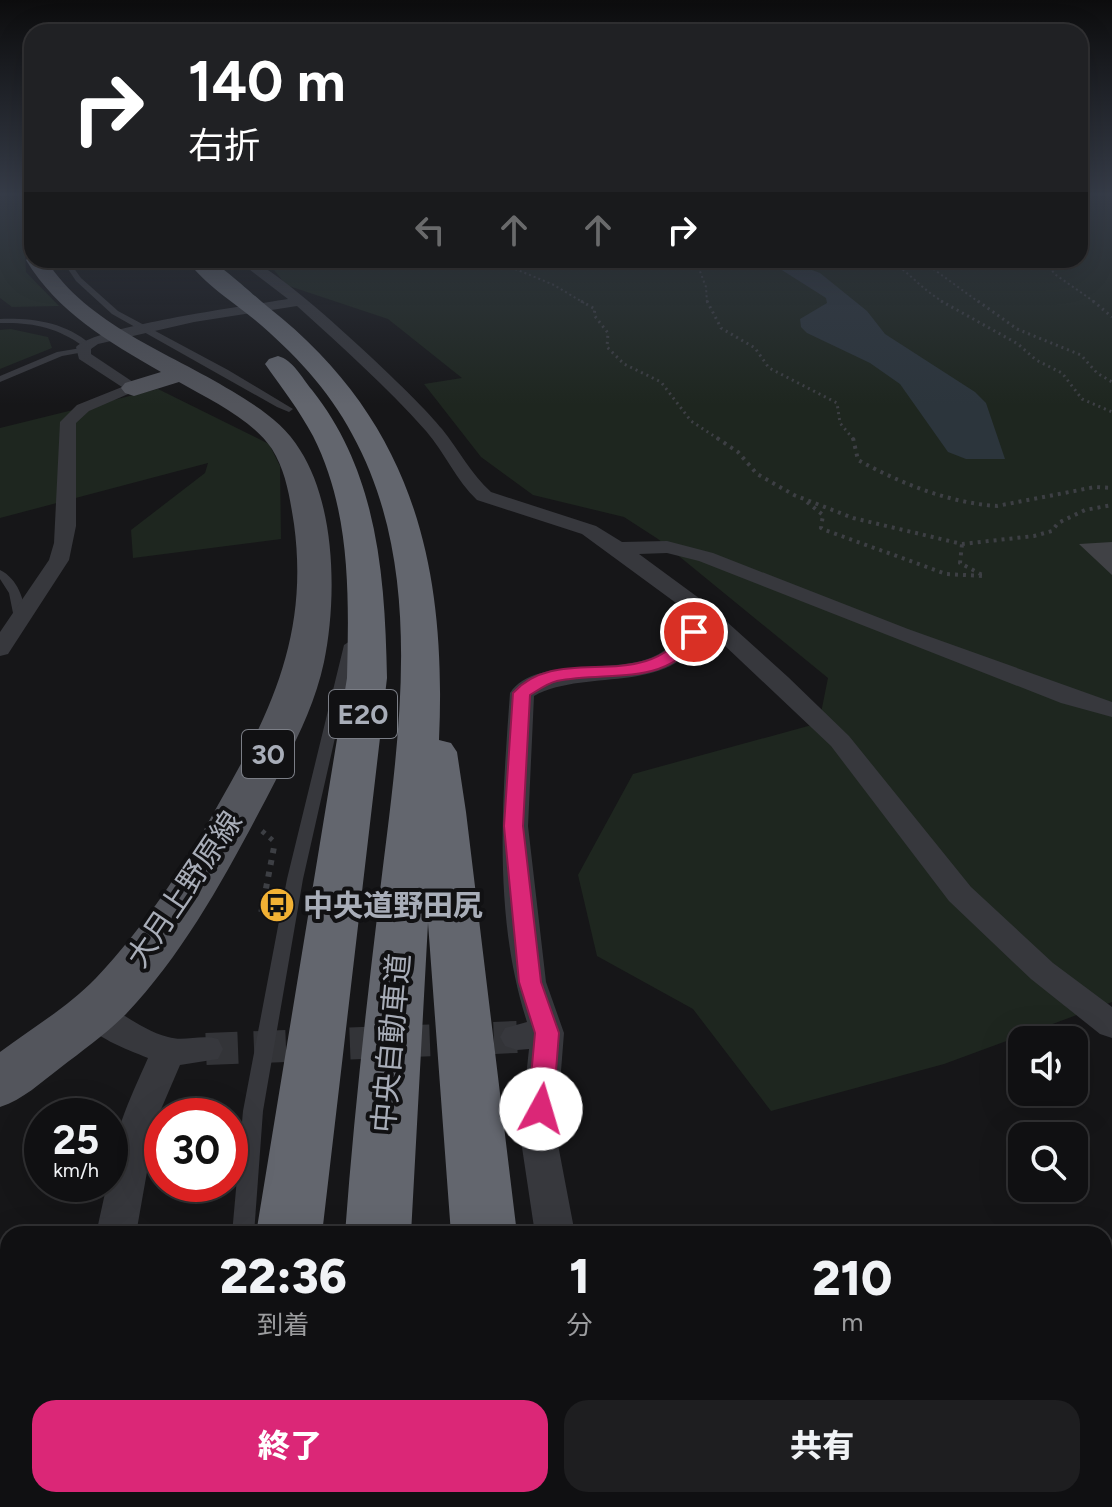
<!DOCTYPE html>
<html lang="ja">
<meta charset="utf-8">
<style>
body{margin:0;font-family:Figtree,"Noto Sans JP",sans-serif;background:#1e1e20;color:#f1f3f6;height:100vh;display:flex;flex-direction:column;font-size:30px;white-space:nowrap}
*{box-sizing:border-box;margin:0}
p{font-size:26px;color:#9c9d9f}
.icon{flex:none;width:44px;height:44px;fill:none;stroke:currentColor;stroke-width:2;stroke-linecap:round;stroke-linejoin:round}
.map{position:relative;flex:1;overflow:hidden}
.side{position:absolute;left:0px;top:1226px;width:1112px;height:282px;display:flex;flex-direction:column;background:#101012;border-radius:24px 24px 0 0;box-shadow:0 8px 32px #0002,0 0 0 2px #303032}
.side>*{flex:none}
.guide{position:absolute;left:24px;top:24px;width:1064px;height:244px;border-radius:24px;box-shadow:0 8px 32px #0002,0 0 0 2px #303032;background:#202124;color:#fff;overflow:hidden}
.fabs{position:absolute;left:1008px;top:1026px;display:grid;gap:16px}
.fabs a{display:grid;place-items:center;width:80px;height:80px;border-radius:16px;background:#101012;box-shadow:0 8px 32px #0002,0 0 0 2px #303032;font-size:40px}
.speed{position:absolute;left:24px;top:1098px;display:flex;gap:16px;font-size:40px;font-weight:700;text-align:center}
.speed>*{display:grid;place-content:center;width:104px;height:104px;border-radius:50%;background:#101012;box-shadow:0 8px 32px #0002,0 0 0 2px #303032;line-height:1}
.speed small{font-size:20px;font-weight:400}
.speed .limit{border:12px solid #d22;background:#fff;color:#111}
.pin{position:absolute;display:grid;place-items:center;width:68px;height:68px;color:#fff;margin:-34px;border:4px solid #fff;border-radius:50%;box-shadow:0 2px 8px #0007}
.me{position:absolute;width:88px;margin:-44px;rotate:6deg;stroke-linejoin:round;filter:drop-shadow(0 0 6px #0008)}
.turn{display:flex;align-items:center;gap:28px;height:168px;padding:0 32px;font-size:36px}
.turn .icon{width:104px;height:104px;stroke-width:2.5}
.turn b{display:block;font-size:56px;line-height:68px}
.lanes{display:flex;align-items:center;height:76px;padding:0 32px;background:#0003;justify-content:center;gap:40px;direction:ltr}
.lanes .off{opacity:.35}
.eta{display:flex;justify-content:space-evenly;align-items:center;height:136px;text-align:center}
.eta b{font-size:48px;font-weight:800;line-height:56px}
.button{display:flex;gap:16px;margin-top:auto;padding:16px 32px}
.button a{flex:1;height:92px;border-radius:24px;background:#db2777;color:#fff;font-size:32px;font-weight:800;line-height:92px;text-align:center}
.button a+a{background:#1e1e20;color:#f1f3f6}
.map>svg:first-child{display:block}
</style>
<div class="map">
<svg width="1112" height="1507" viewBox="0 0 1112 1507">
<rect width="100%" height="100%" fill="#161618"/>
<!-- green -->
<path fill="#1e261f" d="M0 194H32V221L24 231 26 272 59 306 12 307 0 298Z
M1080 194H1112V1002L944 1064 771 1111 693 1009 597 956 578 875 633 774 819 723 828 678 658 539 624 517 533 495 481 457 424 384 462 378 388 319 286 285 266 260H1080Z
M11 329 48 337 52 348 0 369V330Z
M158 389 269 444 280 466 281 539 133 558 131 530 205 473 208 463 0 518V428Z"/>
<!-- water -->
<path fill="#2c353c" d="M777 267H804L820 273 867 311 885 334 975 392 986 403 1005 459H966L948 452 900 384 870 363 807 333 801 327 800 319 827 303 826 298Z"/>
<!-- building -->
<path fill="#404145" d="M1112 542V575L1079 544Z"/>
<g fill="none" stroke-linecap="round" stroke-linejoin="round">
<!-- street-tunnel -->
<path stroke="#333438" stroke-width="32" stroke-dasharray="32 16" stroke-linecap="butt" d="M206 1049 517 1037"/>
<!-- path-far5 -->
<path stroke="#3d3f44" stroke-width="2" stroke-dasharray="2 3" stroke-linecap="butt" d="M685 260 698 266 706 287 707 303
M891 260C910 274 924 291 945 303
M921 260 980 303
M1042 260 1056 275 1096 303
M584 303 554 285 508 266C541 259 574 272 607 264L608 260"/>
<!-- path-far4 -->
<path stroke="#3d3f44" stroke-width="3" stroke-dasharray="2 4" stroke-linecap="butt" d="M581 301 595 309 594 315 608 333 607 347 624 364 661 382 691 421 720 440
M707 301 721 328 755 348 769 368 837 403 840 423 854 440
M941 301 1018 344 1036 360 1062 373 1082 399 1112 412
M978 301 1017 329 1081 355 1097 373 1112 382
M1093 301 1112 317"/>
<!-- path-far3 -->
<path stroke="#3d3f44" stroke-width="4" stroke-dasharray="3 5" stroke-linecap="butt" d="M717 438 738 452 757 474 794 495 853 518 962 544 1034 536 1052 531 1058 523 1085 510 1112 505
M853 438 858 460C900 483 949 503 997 506L1095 487 1112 488
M807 502 823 515 821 528 825 530 946 574 984 576 960 563 962 544"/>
<!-- path-far2 -->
<path stroke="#3d3f44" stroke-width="5" stroke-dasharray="4 6" stroke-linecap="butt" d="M262 831 277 844"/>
<!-- path-far1 -->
<path stroke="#3d3f44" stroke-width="6" stroke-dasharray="5 7" stroke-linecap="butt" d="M271 914H261L275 842"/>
<!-- path -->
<path stroke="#3d3f44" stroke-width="8" stroke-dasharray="6 10" stroke-linecap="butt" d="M607 1500 608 1507"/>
<!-- lane -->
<path fill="#37383d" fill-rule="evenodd" d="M62 260H68L81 278 118 311 228 370 293 409 289 412 277 407 112 314 76 281Z
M0 319C32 318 65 322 90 344L83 346C57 327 31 322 0 323Z
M81 348 85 350 84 352 62 356 0 382V376L57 352Z
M0 570C18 579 24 599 26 618L24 621H16L14 618 9 593 0 579Z
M350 641 356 645 303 879 263 1111 254 1234H232L243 1111 287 879 344 645Z"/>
<!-- street -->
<path fill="#37383d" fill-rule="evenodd" d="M237 260C241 260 245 259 249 260 278 266 420 400 442 429 459 450 471 474 491 492L596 526 622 542 667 541 713 553 908 629 1112 702V717L1061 703 699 561 667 553 639 554 707 604 788 677 849 736 971 887 1053 963 1112 1007V1038L1100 1034 1031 979 949 901 831 746 704 626C679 699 589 666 534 696L528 826 546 982 564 1033 556 1134 575 1234H535L520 1134 529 1049 517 1050 505 1046 500 1037 505 1028 527 1022C493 917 502 802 510 693 537 653 625 678 662 652 677 643 682 626 687 611L582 534 477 500C456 480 445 453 426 431 386 386 341 346 297 306L194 322 98 344 91 349V354L142 388 89 411 76 423V526L69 560 8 654 0 656V632L49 560 54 543 60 422 77 405 122 387 79 359 76 347C96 326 251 305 288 299Z
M94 1000C120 1009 140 1030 168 1037 184 1042 201 1034 218 1039L223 1049 218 1059 180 1065 156 1121 136 1234H96L107 1184H110C110 1138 130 1099 148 1058 124 1048 91 1037 77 1013L82 1004Z
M31 1500H78L75 1507H29Z
M650 1500H696L697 1507H651Z"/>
<!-- primary -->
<path fill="#53555c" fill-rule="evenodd" d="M32 255V260H46C88 325 168 352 232 391 258 407 284 423 300 450 336 506 337 599 324 662 313 713 288 756 265 801 226 875 184 953 126 1014 106 1034 82 1051 60 1068 40 1083 24 1099 0 1107V1052C32 1028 68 1007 96 978 145 926 184 867 218 805 271 713 309 634 294 524 290 499 286 471 272 449 252 419 210 400 179 382L134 396 125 393 121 388 125 383 161 372C108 341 58 313 26 260Z"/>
<!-- highway -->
<path fill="#63666e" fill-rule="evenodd" d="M187 260C193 260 205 258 211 261 226 269 253 295 268 307 412 420 447 563 439 740L451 743 457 752 466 812 517 1234H451L428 923 411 1234H345C353 1125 365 1017 378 909 395 756 431 577 352 434 329 390 293 352 255 320 232 301 204 284 187 260Z
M278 356C293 360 302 378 312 390 378 473 385 577 387 678L322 1234H256L347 678C349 596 351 511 313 436 299 410 282 388 265 364L269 359Z
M225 1500H305V1507H225Z
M333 1500H413V1507H333Z
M475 1500H555L556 1507H476Z"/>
</g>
<!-- sky -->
<linearGradient id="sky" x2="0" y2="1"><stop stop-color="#0c0c0d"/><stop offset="0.48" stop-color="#363c48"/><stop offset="1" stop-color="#363c48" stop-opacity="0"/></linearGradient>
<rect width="1112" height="405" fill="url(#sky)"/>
<!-- route -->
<path fill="#db2777" stroke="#8e194d" stroke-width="2" d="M694 627 702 632C669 689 612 670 557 681 548 683 538 690 530 695L523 826 541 982 559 1033 553 1109 549 1117 541 1120 532 1117 528 1109 535 1033 519 982 504 826 513 693C560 641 644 697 689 628Z"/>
<!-- icons -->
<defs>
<symbol id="bus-disc" viewBox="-11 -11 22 22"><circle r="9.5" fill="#f2b134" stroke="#111113"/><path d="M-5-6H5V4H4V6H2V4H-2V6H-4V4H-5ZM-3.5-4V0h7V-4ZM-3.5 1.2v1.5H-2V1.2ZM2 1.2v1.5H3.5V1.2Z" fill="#111"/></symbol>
</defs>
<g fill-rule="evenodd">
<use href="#bus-disc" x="257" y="885" width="40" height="40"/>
</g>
<g text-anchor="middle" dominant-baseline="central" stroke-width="8" stroke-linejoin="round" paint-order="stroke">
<!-- shield labels -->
<g fill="#111113" stroke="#7b7e86" stroke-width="2">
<rect x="329" y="690" width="68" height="48" rx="6"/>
<rect x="242" y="730" width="52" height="48" rx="6"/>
</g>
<g font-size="28" font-weight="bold" fill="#a8adb8">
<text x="363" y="714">E20</text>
<text x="268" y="754">30</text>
</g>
<!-- street labels -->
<g font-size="30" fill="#a8adb8" stroke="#111113">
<text transform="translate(184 889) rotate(-56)">大月上野原線</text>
<text transform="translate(391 1043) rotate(-85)">中央自動車道</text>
</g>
<!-- poi labels -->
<g font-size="30" font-weight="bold" fill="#a8adb8" stroke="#111113" text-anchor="start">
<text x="303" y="905">中央道野田尻</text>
</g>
</g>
</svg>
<div class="fabs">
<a><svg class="icon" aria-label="sound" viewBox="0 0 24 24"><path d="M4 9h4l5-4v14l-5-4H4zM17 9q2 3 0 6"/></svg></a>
<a><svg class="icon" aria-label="search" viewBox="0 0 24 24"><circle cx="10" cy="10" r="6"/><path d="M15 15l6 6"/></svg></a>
</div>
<div class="speed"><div>25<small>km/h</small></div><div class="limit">30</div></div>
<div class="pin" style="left:694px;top:632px;background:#d93025"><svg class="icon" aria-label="arrive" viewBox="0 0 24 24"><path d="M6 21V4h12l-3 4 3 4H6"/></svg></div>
<svg class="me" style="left:541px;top:1109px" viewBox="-20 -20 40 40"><circle r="19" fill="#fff"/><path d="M0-13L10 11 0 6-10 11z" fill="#db2777"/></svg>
<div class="guide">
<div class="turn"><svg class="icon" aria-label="right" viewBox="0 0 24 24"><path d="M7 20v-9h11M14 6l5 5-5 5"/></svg><div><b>140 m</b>右折</div></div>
<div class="lanes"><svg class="icon off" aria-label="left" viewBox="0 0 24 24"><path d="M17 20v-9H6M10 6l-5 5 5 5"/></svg><svg class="icon off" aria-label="ahead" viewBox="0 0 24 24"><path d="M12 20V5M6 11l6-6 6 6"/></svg><svg class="icon off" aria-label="ahead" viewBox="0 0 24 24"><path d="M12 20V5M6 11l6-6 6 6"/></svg><svg class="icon" aria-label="right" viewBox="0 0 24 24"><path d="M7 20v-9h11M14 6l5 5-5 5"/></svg></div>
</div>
<section class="side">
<div class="eta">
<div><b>22:36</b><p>到着</p></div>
<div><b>1</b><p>分</p></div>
<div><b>210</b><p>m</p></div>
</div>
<div class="button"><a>終了</a><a>共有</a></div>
</section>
</div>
